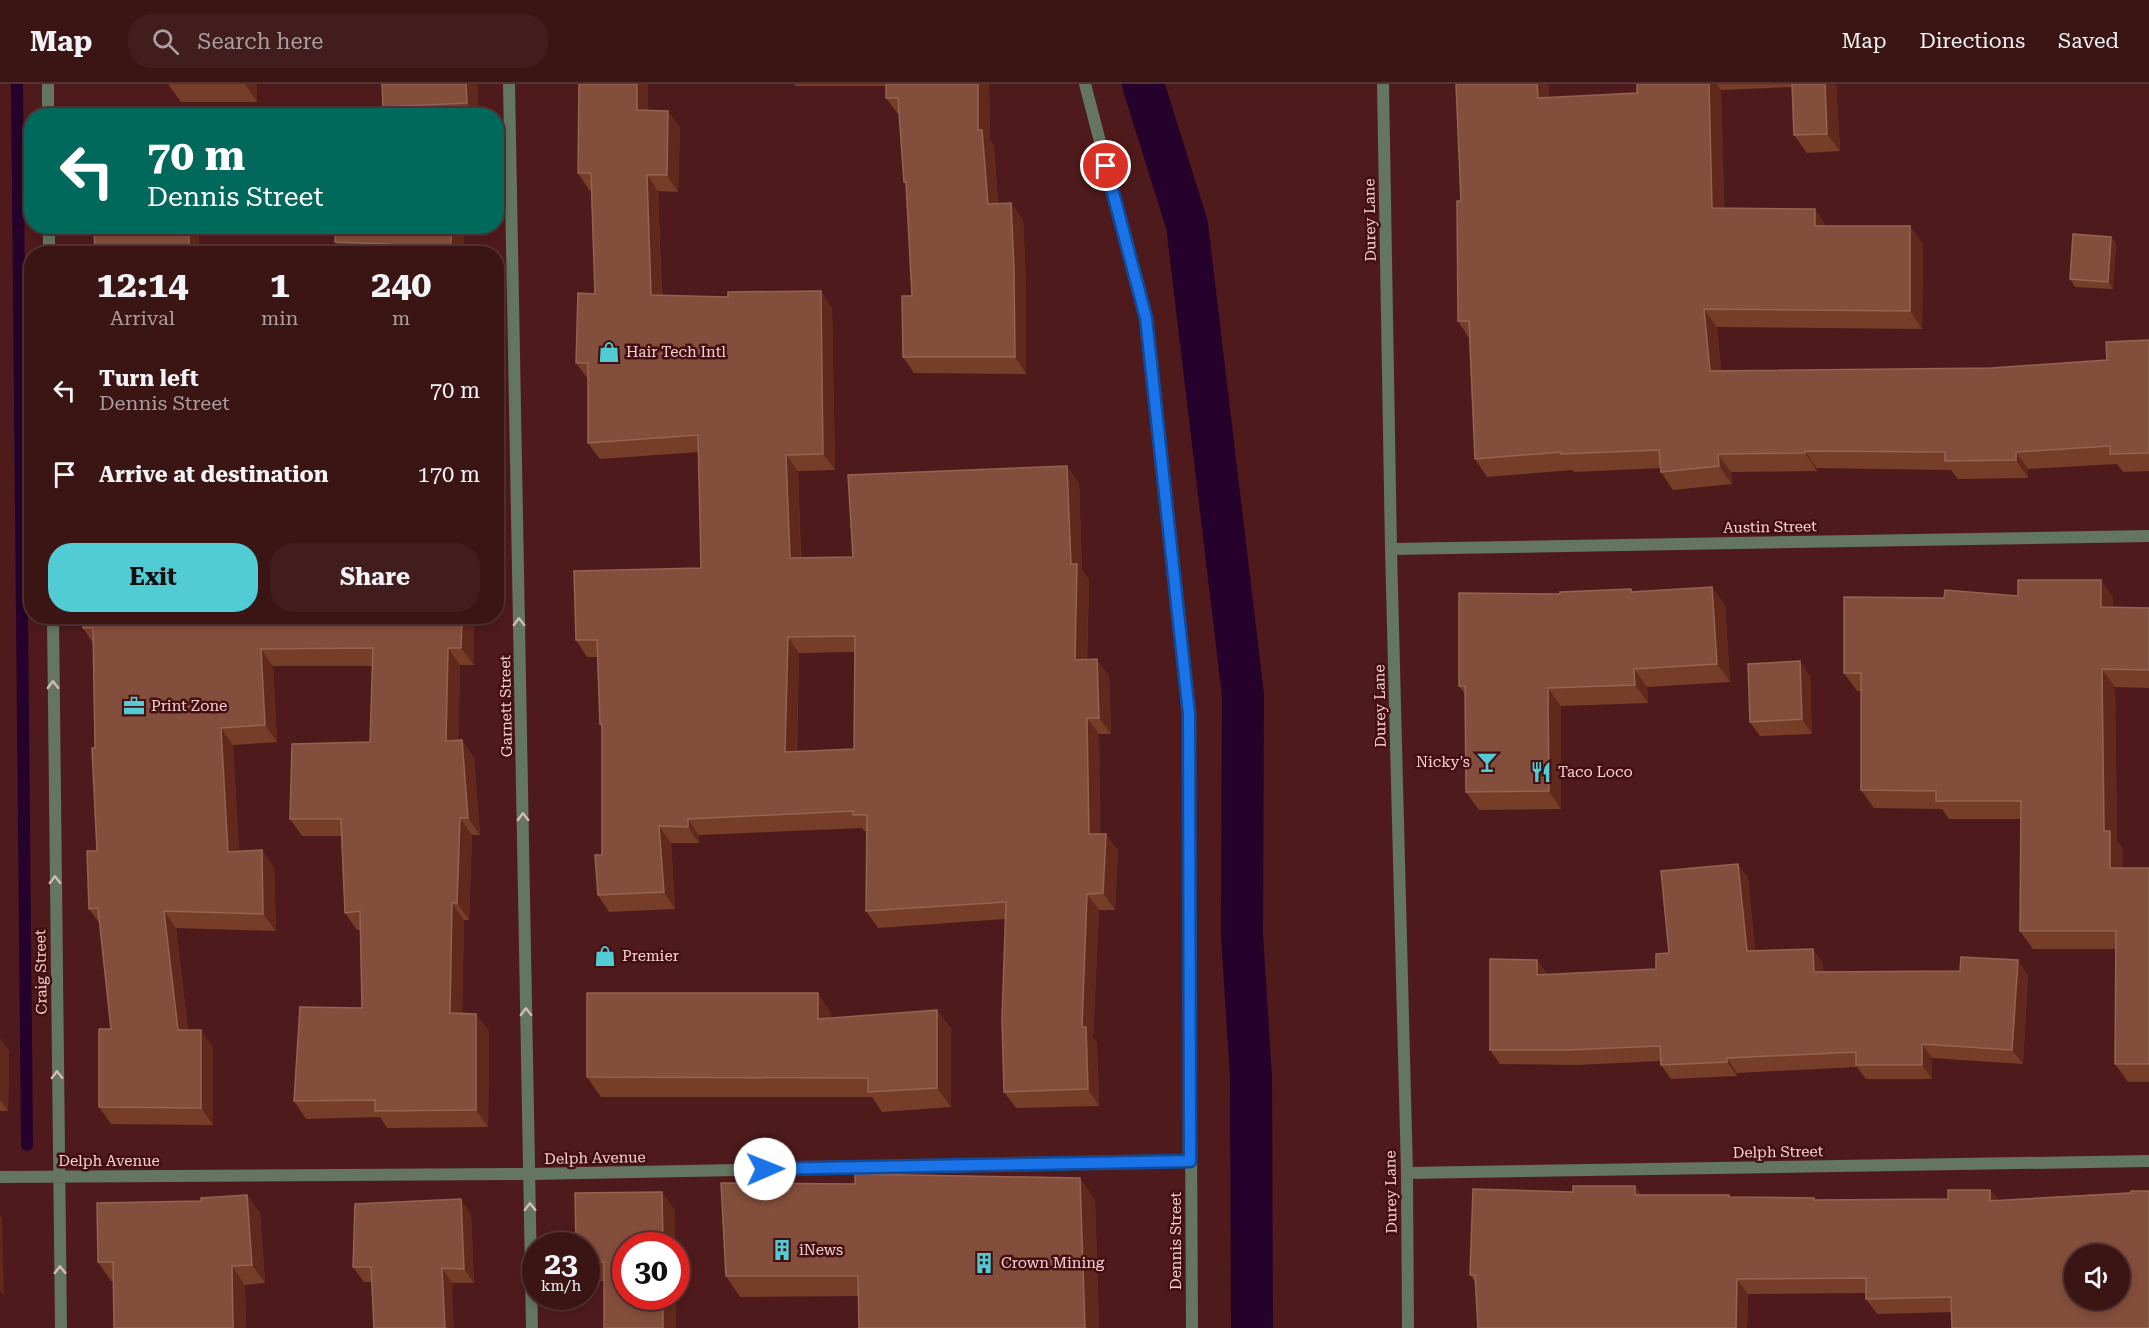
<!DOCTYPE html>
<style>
body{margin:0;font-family:"Roboto Serif",serif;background:#421d1d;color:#f1f3f6;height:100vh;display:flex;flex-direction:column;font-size:22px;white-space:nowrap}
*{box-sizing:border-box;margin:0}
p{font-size:20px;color:#ac9ea0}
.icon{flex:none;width:33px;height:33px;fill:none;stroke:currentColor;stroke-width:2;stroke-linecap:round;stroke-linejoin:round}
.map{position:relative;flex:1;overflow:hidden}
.side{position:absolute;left:24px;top:162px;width:480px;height:378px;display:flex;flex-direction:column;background:#3b1414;border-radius:24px;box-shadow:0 3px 9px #0003,0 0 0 2px #543334}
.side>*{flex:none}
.hud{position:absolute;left:24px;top:24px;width:480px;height:126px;border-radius:24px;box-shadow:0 3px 9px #0003,0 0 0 2px #543334;background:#00695c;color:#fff;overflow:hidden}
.fabs{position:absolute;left:2064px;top:1160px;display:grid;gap:12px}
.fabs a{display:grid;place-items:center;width:66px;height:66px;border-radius:50%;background:#3b1414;box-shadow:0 3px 9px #0003,0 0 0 2px #543334;font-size:30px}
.speed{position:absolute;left:522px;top:1148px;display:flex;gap:12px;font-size:30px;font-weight:700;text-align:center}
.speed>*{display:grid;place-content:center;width:78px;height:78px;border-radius:50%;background:#3b1414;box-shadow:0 3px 9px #0003,0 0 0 2px #543334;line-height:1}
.speed small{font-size:15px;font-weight:400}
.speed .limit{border:9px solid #d22;background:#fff;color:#111}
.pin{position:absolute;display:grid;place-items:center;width:51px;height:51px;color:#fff;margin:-26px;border:3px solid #fff;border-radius:50%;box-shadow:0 2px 6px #0007}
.me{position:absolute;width:66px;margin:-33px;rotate:89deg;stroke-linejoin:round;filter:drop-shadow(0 0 4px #0008)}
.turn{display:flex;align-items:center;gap:21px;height:126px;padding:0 24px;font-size:27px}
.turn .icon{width:78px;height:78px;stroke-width:2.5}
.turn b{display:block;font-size:42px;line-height:51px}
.eta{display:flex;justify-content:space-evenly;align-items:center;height:102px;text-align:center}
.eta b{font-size:36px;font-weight:700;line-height:42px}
.primary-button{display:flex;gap:12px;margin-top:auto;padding:12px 24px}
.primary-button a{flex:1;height:69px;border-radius:24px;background:#51ccd5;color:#111;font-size:24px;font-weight:700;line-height:69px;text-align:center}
.primary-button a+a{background:#421d1d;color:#f1f3f6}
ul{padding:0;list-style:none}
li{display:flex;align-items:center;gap:18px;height:84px;padding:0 24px}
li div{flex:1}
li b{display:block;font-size:22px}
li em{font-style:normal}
header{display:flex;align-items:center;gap:36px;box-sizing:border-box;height:84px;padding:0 30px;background:#3b1414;border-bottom:2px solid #543334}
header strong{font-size:28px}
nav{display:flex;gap:33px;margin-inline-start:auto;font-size:21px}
.search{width:420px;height:54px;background:#421d1d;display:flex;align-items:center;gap:15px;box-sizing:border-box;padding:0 21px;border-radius:24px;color:#ac9ea0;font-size:22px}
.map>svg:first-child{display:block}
</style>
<header>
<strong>Map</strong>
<div class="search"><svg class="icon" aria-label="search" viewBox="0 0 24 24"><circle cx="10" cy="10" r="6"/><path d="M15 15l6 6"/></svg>Search here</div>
<nav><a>Map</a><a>Directions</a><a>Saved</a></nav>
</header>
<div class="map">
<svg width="2149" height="1244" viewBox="0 0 2149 1244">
<rect width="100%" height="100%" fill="#4f1a1b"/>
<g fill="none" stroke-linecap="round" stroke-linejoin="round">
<!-- stream -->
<path stroke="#26012c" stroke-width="12" d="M17 0 27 1061"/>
<!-- canal -->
<path stroke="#26012c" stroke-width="42" d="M1143 0 1187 141 1243 611 1242 851 1251 993 1252 1244"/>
<!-- minor -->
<path stroke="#647562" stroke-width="12" d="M48 0V32
M1383 0 1391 465 1407 1089 1408 1244
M49 142V170
M1391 465 2149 452
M53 532 61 1244
M1407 1089 2149 1077
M0 1093 530 1090 1190 1077"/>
<!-- tertiary -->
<path stroke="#647562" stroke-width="12" d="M509 0 532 1244
M1085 0 1146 234 1189 630 1192 1244"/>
</g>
<!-- wall -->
<path fill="#763e29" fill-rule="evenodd" d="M168 0H257V18H181Z
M477 0 479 32H389L383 23Z
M579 0H648V26L680 43 678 108 658 107 662 212 832 224 835 386 798 387 801 474 853 473 1079 399 1082 486 1089 496 1087 576 1109 592 1111 650H1099L1100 750 1118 766 1115 826H1099L1093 954 1097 959 1099 1022 1016 1024 1004 1008 1005 835 878 844 866 827 867 747H864L862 744 699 751V759H671L675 825 609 828 598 811 602 771V644L600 640 597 573H587L576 556 701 484 699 368 600 375 588 359V295L576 279 595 210 592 106H589L578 89ZM855 568 854 665 797 668 799 569Z
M794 0H989L990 56 994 62 998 119 1023 135 1026 200V290L914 289 903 273 912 212 906 101 904 98 899 30H898L886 14V2H795Z
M1456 0H1548L1549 14 1637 9V0H1836L1840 67 1807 69 1794 51 1792 3 1721 6 1724 124 1923 160 1922 245 1717 243 1721 287 1991 284 2107 276 2149 256V387L2123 388 2117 380 2028 385V394L1958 395 1951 386 1817 384V387L1731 388 1732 400 1673 406 1661 388V384L1574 388 1572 386 1487 393 1475 375 1469 254 1458 237 1461 117Z
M464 145 463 170H344L335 158Z
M2111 153 2116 160 2113 205 2075 203 2070 195Z
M2101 496 2113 514V523L2149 524V604L2115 603 2117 757 2123 765 2122 784H2149V998H2128L2115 980V865H2033L2020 847 2021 735H1949L1942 725 1874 724 1861 706V607H1857L1844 589 1944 514 2018 512Z
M1631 505 1633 508 1725 521 1730 598 1647 603 1648 619 1561 622V725L1479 726 1466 708 1465 610 1459 602 1560 510Z
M82 532H474V581H460L458 656 474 674 480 751H472L469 836H464L462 929 489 947 488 1043 387 1044 380 1033 306 1035 294 1017 362 924 360 846H357L345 829 341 752H302L290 735 370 658 372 582H273L277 658 233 661 239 767 274 783 276 847 176 844 188 946 213 963V1041L111 1040 99 1023 111 945 100 840 89 825 97 767 93 559 83 544Z
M1810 592 1812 650 1760 652 1750 638Z
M1738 780 1748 794 1755 867 1823 879V888L2028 891 2023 980 1932 974V995H1866L1857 983 1737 989V992L1671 995 1661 981V977L1577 981 1500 980 1490 966 1537 876 1547 890 1656 885Z
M937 926 951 945V1023L882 1028 872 1013H601L587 993 831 929V934Z
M0 954 9 967 8 1027H0Z
M1635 1102 1641 1111H1729L1730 1113 1816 1116 1948 1115 1990 1106 1998 1116 2149 1107 1952 1228 1877 1230 1866 1215V1209L1748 1210 1747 1244H1478L1476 1199 1470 1191 1573 1108Z
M247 1111 260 1129 265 1199 245 1201 246 1244H114V1197H111L98 1178 201 1117Z
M1095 1115 1099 1244H859L858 1212 740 1213 726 1192Z
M675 1126 626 1212H676V1244H604V1197H589L586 1193V1161Z
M471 1130 474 1199 364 1198 353 1183Z"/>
<!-- shaded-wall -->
<path fill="#60291c" d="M245 0H257V18Z
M466 0H477L479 32H475L467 19Z
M637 0H648V42L637 26Z
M978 0H989L990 56 994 62 999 136 988 120 978 46Z
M1537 0H1548L1550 32 1538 14Z
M1709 0H1717L1721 6 1725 142 1712 124Z
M1825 0H1836L1840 67 1827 50Z
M668 27 680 43 678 108 667 91Z
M647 91 658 107 662 228 651 211Z
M1011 119 1023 135 1026 200V290L1015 273Z
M1815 125 1827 143 1815 142Z
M189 142H191L199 153V170H189Z
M452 142H463L464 145 463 170H450Z
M1910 142 1923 160 1922 245 1910 227Z
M2111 153 2116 160 2113 205 2108 198Z
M821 207 832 224 835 386 823 370Z
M1704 225 1717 243 1723 304 1710 287Z
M1805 367 1817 384V387L1805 369Z
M2016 368 2028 385V394L2016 376Z
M1718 370 1731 388 1732 400 1719 382Z
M786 371 798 387 801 491 790 474Z
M1067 382 1079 399 1082 486 1089 496 1086 593 1075 576Z
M2101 496 2113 514 2114 541 2101 523Z
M1712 503 1725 521 1730 598 1717 580Z
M462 532H474V581L461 564Z
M788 553 799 569 796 685 785 668Z
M448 564 460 581 458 674 446 657Z
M261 565 273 582 277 658 265 641Z
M1097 575 1109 592 1111 650 1099 634Z
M1800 577 1810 592 1812 650 1802 635Z
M1634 585 1647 603 1648 619 1635 601Z
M2102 585 2115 603 2117 757 2123 765 2122 802 2110 784 2104 747Z
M1548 604 1561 622V725L1549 707Z
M1087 634 1099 650 1100 766 1089 750Z
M221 644 233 661 240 786 228 768Z
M462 656 474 674 480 751 468 734Z
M460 734 472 751 469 836 457 819Z
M688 735 699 751V759L688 743Z
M659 742 671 759 675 825 664 808Z
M1106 750 1118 766 1115 826 1103 809Z
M262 766 274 783 276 847 263 830Z
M1738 780 1748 794 1757 882 1747 867Z
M1087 810 1099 826 1093 954 1097 959 1099 1022 1088 1005 1082 943Z
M452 819 464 836 462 946 450 929Z
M164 827 176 844 190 963 178 946Z
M1813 865 1823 879 1824 903 1814 888Z
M1537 876 1547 891H1537Z
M2018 876 2028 891 2023 980 2012 966Z
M818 909 831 929V954L818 935Z
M937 926 951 945V1023L937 1004Z
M476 930 489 947 488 1043 476 1026Z
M201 946 213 963V1041L201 1024Z
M0 954 9 967 8 1027 0 1016Z
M1922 960 1932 974V995L1922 981Z
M1727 974 1737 989V992L1727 978Z
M1080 1094 1095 1115 1099 1244H1085Z
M1635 1102 1645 1117 1635 1111Z
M1990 1106 2001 1120 1990 1117Z
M662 1108 675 1126V1161H663Z
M247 1111 260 1129 265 1199 252 1181Z
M461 1115 471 1130 474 1199 464 1185Z
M0 1131 2 1134 4 1212 0 1207Z
M232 1182 245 1201 246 1244H233Z
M442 1184 452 1199 454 1244H445Z
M1737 1195 1748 1210 1747 1244H1736Z
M663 1212H676V1244H663Z"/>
<!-- building -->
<path fill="#834e3b" stroke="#956352" stroke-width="1.5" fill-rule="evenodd" d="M382 0H466L467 19 383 23Z
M579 0H637V26L668 27 667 91H647L651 211 728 213V208L821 207 823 370 786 371 790 474 853 473 848 391 1067 382 1071 480H1077L1075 576 1097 575 1099 634H1087L1089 750H1106L1103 809 1087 810 1082 943H1086L1088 1005 1004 1008 1002 935 1006 818 866 827 867 731H853V727L688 735V743L659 742 664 808 598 811 595 771H602V640H600L597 556H576L574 487 701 484 698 351 588 359V279H576L578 209 595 210 591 89H578ZM855 552 854 665 785 668 788 553Z
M886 0H978V46H982L988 120 1011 119 1014 184 1015 273H903L902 212H912L906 98H904L898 14H886Z
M1456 0H1537L1538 14 1637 9V0H1709L1712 124 1815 125V142H1910V227L1704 225 1710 287 1991 284 2107 276 2106 258 2149 256V369L2110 370V362L2016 368V376L1945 377V368L1805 367V369L1718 370 1719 382 1661 388 1659 366 1561 370V368L1475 375 1469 237H1458L1457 117H1461Z
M1792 0H1825L1827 50 1794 51Z
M94 142H189V170H95Z
M336 142H452L450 170H388L389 160 335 158Z
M2073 150 2111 153 2108 198 2070 195Z
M2018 496H2101V523L2149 524V586L2102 585 2104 747H2110V784H2149V980H2115L2116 847H2020L2021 717H1936V707L1861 706V589H1844V513L1944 514 1945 506 2018 512Z
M1712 503 1717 580 1634 585 1635 601 1548 604 1549 707 1466 708 1465 602H1459V509L1560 510V508L1631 505V508Z
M82 532H462L461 564H448L446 657 462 656 468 734H460L457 819H452L450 929 476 930V1026L375 1027V1016L294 1017 300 923 362 924 360 827 345 829 341 735H290L292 660 370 658 373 564 261 565 265 641 221 644 228 768 262 766 263 830 164 827 178 946H201V1024L99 1023V945H111L98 824 89 825 87 767H97L92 664H95L93 544H83Z
M1800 577 1802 635 1750 638 1748 580Z
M1738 780 1747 867 1813 865 1814 888 1960 887 1961 873 2018 876 2012 966 1922 960V981H1856V968L1727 974V978L1661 981 1660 962 1567 966H1490V875L1537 876V891L1656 885V870L1669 869 1661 787Z
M587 909H818V935L937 926V1004L868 1008V994L587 993Z
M855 1090 1080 1094 1085 1244H859L858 1192H726L721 1099 855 1100Z
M1573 1102H1635V1111H1729V1113L1814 1114V1116L1948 1115V1106H1990V1117L2131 1109V1107H2149V1244H1952L1951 1213 1866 1215V1194L1737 1195 1736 1244H1478L1475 1191H1470L1473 1105 1573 1108ZM2074 1170H2120V1215H2074Z
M662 1108 663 1161H626V1212H663V1244H604V1178H586V1161H576L575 1109Z
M247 1111 252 1181 232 1182 233 1244H114L113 1178H98L97 1119 201 1117V1114Z
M461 1115 464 1185 442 1184 445 1244H374L371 1183H353L355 1120Z"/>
<!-- one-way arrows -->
<defs><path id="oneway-chevron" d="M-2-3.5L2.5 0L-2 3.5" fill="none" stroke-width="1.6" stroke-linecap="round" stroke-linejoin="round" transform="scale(1.5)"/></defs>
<g stroke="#d2bcb5">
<use href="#oneway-chevron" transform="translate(519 538) rotate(-91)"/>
<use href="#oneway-chevron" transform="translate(53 601) rotate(-91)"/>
<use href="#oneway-chevron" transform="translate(523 733) rotate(-91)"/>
<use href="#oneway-chevron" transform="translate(55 796) rotate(-91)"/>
<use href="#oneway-chevron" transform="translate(526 928) rotate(-91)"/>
<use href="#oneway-chevron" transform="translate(57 991) rotate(-91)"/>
<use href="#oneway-chevron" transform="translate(530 1123) rotate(-91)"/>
<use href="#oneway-chevron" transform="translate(60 1186) rotate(-91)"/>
</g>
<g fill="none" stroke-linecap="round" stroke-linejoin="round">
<defs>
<path id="route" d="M765 1085 1190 1077 1189 630 1146 234 1106 82"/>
</defs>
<!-- route casing -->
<use href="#route" stroke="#114b97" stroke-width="15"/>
<!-- route -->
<use href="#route" stroke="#1a73e8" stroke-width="10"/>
</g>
<!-- icons -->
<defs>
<symbol id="shop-bare" viewBox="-9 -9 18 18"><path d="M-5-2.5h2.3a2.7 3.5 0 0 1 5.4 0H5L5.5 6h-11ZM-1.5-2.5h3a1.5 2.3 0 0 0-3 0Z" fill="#51ccd5" stroke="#430f12" stroke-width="2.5" paint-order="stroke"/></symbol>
<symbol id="office-bare" viewBox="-9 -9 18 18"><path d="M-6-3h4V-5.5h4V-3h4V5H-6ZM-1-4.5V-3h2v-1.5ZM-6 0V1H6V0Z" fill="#51ccd5" stroke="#430f12" stroke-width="2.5" paint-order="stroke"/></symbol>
<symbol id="bar-bare" viewBox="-9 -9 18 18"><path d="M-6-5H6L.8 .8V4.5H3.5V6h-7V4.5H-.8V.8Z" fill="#51ccd5" stroke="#430f12" stroke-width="2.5" paint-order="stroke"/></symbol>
<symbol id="restaurant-bare" viewBox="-9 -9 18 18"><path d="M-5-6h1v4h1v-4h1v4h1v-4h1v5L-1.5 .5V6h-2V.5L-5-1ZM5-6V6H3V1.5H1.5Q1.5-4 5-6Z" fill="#51ccd5" stroke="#430f12" stroke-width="2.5" paint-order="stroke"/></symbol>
<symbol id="building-bare" viewBox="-9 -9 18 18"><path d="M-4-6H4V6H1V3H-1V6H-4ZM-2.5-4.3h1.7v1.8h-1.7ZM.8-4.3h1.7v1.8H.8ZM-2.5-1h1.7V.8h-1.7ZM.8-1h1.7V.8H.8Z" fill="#51ccd5" stroke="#430f12" stroke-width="2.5" paint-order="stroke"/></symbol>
</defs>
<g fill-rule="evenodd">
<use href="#shop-bare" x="594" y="253" width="30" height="30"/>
<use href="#office-bare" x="119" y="607" width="30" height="30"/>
<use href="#bar-bare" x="1472" y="663" width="30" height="30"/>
<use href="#restaurant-bare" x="1526" y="673" width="30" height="30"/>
<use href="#shop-bare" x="590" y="857" width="30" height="30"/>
<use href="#building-bare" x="767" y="1151" width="30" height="30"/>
<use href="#building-bare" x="969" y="1164" width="30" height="30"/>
</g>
<g text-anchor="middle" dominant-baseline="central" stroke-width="5" stroke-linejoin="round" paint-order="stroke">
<!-- street labels -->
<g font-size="15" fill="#f6d3d1" stroke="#430f12">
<text transform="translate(1370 136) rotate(-91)">Durey Lane</text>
<text transform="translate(1770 443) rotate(-1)">Austin Street</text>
<text transform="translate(506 622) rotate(-91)">Garnett Street</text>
<text transform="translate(1380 622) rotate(-91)">Durey Lane</text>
<text transform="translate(41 888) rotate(-91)">Craig Street</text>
<text transform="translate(1778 1068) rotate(-1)">Delph Street</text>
<text transform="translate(595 1074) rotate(-1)">Delph Avenue</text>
<text x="109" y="1077">Delph Avenue</text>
<text transform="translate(1391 1108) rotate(-91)">Durey Lane</text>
<text transform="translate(1176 1157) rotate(-90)">Dennis Street</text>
</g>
<!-- poi labels -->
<g font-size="15" fill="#f6d3d1" stroke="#430f12" text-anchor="start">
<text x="626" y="268">Hair Tech Intl</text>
<text x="151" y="622">Print Zone</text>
<text x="1470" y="678" text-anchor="end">Nicky's</text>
<text x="1558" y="688">Taco Loco</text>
<text x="622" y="872">Premier</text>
<text x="799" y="1166">iNews</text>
<text x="1001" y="1179">Crown Mining</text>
</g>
</g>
</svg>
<div class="fabs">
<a><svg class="icon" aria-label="sound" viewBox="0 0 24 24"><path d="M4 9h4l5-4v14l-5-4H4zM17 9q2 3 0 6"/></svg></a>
</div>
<div class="speed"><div>23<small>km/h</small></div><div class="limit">30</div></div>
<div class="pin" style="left:1106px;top:82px;background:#d93025"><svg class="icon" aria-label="arrive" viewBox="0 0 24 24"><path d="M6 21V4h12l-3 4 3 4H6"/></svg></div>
<svg class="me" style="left:765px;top:1085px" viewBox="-20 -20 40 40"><circle r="19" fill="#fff"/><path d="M0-13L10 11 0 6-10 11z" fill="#1a73e8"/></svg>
<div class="hud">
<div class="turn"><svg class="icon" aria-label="left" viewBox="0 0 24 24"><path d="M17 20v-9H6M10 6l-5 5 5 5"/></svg><div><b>70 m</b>Dennis Street</div></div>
</div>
<section class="side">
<div class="eta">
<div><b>12:14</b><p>Arrival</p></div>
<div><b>1</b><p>min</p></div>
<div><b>240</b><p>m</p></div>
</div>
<ul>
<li><svg class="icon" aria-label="left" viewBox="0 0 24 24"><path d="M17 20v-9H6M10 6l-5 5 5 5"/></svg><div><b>Turn left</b><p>Dennis Street</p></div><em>70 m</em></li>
<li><svg class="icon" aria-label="arrive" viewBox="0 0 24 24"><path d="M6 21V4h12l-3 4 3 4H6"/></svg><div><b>Arrive at destination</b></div><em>170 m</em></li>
</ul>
<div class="primary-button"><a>Exit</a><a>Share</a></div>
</section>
</div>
